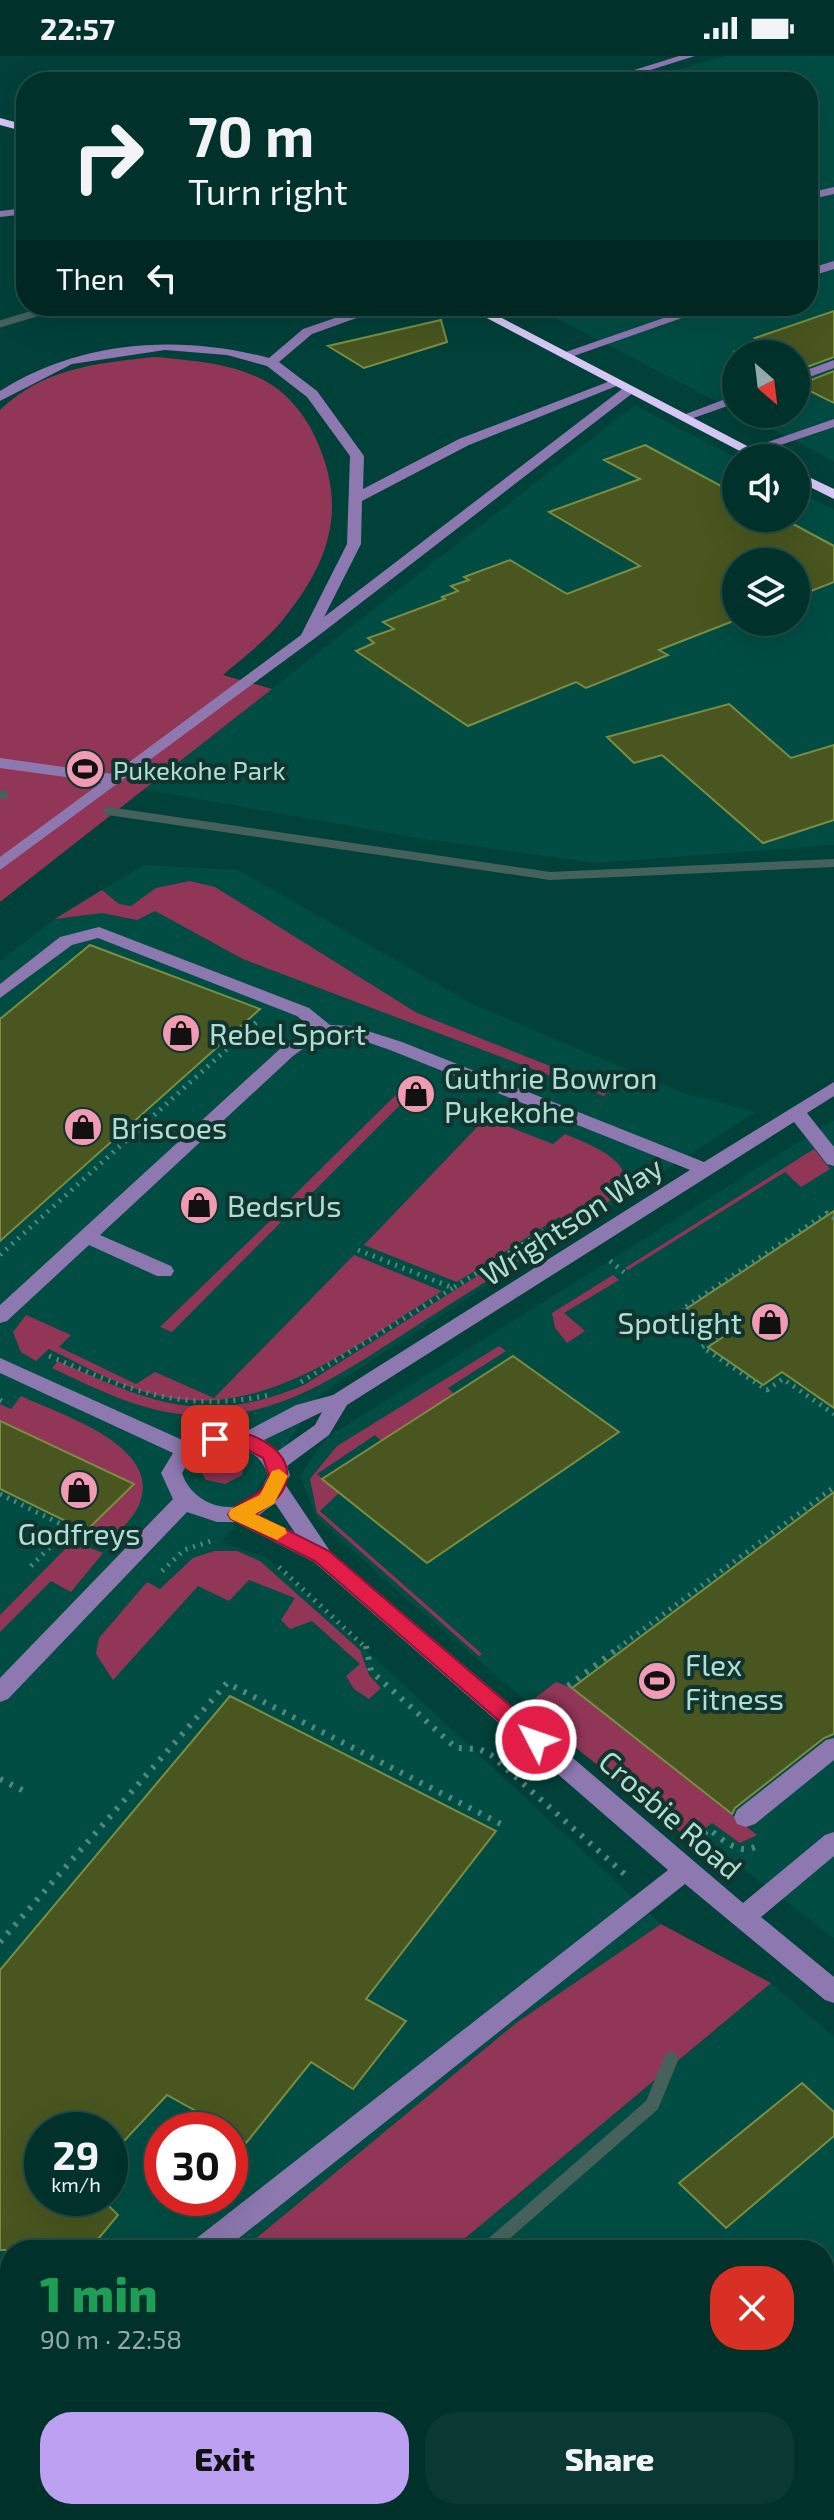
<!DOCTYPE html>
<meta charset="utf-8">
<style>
body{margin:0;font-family:"Exo 2",sans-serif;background:#0a3933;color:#f1f3f6;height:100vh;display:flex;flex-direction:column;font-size:30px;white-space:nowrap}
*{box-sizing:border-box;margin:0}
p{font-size:26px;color:#95a9a9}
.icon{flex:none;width:44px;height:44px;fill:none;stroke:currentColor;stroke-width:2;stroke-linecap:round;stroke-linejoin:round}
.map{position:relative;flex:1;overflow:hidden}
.drawer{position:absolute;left:0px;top:2184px;width:834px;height:280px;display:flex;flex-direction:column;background:#00312b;border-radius:32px 32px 0 0;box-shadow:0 8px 32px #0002,0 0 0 2px #224c47}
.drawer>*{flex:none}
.top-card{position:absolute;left:16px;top:16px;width:802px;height:244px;border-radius:32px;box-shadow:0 8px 32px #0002,0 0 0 2px #224c47;background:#00312b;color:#f1f3f6;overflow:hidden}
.needle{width:52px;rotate:152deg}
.controls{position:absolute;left:722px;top:284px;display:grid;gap:16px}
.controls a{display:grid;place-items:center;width:88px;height:88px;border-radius:50%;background:#00312b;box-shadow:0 8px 32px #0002,0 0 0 2px #224c47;font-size:40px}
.speed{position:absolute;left:24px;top:2056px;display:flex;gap:16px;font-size:40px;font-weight:700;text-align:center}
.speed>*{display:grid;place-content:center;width:104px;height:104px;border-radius:50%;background:#00312b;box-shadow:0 8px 32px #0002,0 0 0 2px #224c47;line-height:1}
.speed small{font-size:20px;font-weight:400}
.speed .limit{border:12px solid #d22;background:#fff;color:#111}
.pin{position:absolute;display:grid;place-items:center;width:68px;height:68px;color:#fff;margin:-34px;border-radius:16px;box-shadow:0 4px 12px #0006}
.me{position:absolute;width:88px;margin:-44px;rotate:311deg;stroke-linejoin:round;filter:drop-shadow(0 0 6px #0008)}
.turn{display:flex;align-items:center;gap:28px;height:168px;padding:0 40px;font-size:36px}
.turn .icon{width:104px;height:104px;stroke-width:2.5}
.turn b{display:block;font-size:56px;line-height:68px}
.then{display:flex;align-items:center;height:76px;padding:0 40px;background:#0003;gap:16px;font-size:30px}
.round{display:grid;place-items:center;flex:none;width:84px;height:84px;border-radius:32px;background:#0a3933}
.headline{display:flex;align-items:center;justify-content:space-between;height:136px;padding:0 40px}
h1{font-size:48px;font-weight:800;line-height:60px;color:#1e9e55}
.button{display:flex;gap:16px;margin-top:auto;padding:16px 40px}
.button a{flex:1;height:92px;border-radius:32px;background:#bca0f2;color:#111;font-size:32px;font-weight:800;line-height:92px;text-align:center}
.button a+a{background:#0a3933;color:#f1f3f6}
.status{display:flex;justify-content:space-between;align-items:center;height:56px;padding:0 40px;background:#00312b;direction:ltr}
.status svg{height:22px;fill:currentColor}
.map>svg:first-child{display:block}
</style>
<div class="status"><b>22:57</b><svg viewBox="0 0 49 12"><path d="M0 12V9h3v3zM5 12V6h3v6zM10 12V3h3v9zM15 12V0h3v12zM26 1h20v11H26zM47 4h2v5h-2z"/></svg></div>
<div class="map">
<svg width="834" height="2464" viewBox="0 0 834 2464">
<rect width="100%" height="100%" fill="#004139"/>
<!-- built -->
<path fill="#014d43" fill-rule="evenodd" d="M726 0H834V405L742 358H796V298H736V355L532 250H808V26H637Z
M635 349 736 402V462H796V434L834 454V789L596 807 418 782 144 733ZM736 506H796V566H736Z
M145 809 238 814 472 948 683 1037 755 1056 319 1339 222 1487 266 1501 661 1868 516 1967 242 2194H10V2385L0 2393V905L62 857ZM42 2074H110V2142H42ZM162 2074H230V2142H162Z
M834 1064V1882L537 1654 394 1532 317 1462 300 1420 326 1382Z
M771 1927 834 1981V2464H508L499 2454H824V2194H451Z"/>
<!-- green -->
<path fill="#923657" d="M155 301C196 305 237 307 272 329 289 340 307 362 315 381 347 449 332 502 285 561 268 583 244 601 223 619L272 633 0 846V354C44 312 97 307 155 301Z
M190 825 215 831 417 957 610 1034 604 1040 243 903 155 855 137 864 102 857 55 863 102 834 119 848 131 850 156 832Z
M414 1021 424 1025 290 1159 279 1154Z
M483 1048 498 1051 489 1063 553 1088 565 1078C641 1108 642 1127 574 1172L559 1161 457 1226 364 1189 481 1067 464 1059Z
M814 1093 830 1113 801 1131 785 1116 628 1214 625 1212Z
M272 1163 281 1166 172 1276 160 1271Z
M552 1173 561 1179C512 1209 464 1239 416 1270 346 1314 277 1367 189 1359 139 1355 97 1333 52 1312L58 1305C151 1347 204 1371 304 1329Z
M354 1199 442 1235C347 1294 251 1376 133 1332 104 1322 77 1306 49 1293L36 1305 21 1296 13 1276 26 1259 71 1279 59 1291 136 1328 155 1316 214 1342Z
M613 1219 619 1224 564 1257 585 1275 567 1287 555 1272 552 1257Z
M499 1290 506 1295 448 1332 454 1338 381 1385 375 1379 317 1418 339 1437 320 1455 482 1598 479 1600 317 1457 310 1423 337 1390Z
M21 1340C59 1358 161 1389 140 1446 136 1459 123 1471 114 1481L89 1471 0 1365V1348L11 1353Z
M228 1397 244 1408 242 1419 225 1428 206 1424 201 1415C202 1400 215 1398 228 1397Z
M73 1485 103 1497 71 1536 51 1525 0 1576V1559Z
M214 1495H237L260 1505 360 1594 369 1619 381 1632 369 1643 354 1633 346 1620 360 1608 312 1565 290 1573 281 1564 295 1542 249 1524 229 1545 198 1530 113 1624 96 1598 99 1582 147 1526 160 1533 193 1502Z
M556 1626 572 1632 757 1779 740 1787 712 1767 690 1784 538 1661 535 1642Z
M661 1868 771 1927 451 2194H242L516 1967Z
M10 2385V2454H161L151 2464H0V2393Z"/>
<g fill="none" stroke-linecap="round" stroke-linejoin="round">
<!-- stream-far2 -->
<path stroke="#46615c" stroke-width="7" d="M0 268 60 250"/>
<!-- stream-far1 -->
<path stroke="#46615c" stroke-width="8" d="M0 738 4 739
M108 755 550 820 834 807"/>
<!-- stream -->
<path stroke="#46615c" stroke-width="14" d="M486 2194 652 2049 671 2003"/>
</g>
<!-- building -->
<path fill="#49561f" stroke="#7b8d43" stroke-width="2" d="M834 255V301L796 315V298L733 296 762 286 755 282Z
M441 264 447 286 364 312 328 290Z
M834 315V347L798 329Z
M645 389 736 438V462H782L834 490V526L796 541V506H736V564L659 594 668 599 586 632 576 626 468 670 356 595 374 587 368 582 394 573 383 566 445 543 442 541 458 535 451 530 469 524 464 521 510 504 567 538 640 510 549 456 640 423 604 404Z
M729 648 791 702 834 689V764L763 787 662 699 634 707 607 681Z
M90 889 260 953 0 1185V963Z
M834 1155V1352L782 1316 763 1329 708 1291 726 1279 686 1253Z
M513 1300 619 1376 427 1507 322 1423Z
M0 1365 134 1428 86 1475 0 1433Z
M834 1436V1678L824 1682 735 1752 732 1758 572 1632Z
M230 1640 496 1775 366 1943 406 1965 353 2033 311 2006 246 2087 230 2074 167 2039 110 2100V2074H42V2142H101L118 2159 89 2194H0V1914Z
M802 2027 834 2056V2080L726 2172 679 2127Z"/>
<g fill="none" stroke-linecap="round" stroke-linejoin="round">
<!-- path-far1 -->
<path stroke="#4f887f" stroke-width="5" stroke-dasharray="2 6" stroke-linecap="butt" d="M834 1162 827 1157 681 1254 719 1279 702 1291 767 1334 783 1323 834 1358
M358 1194 453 1232 555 1168
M0 1199 260 963
M610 1205 625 1217
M49 1300C127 1333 183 1358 269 1339
M301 1326 453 1232
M0 1344 3 1346
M0 1438 103 1489
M31 1510 69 1472
M279 1511 366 1592
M162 1515 184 1494 211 1485
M618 1592 834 1431"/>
<!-- path -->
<path stroke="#4f887f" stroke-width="6" stroke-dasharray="3 8" stroke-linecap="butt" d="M366 1590 371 1615 456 1692 479 1693 491 1699 629 1822
M568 1630 621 1590
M0 1723 24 1735
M696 1784 709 1773C723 1784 740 1801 758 1789
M0 1886 227 1627 503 1769"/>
<!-- minor -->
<path fill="#8d78b0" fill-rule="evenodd" d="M679 0H695L612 26H596Z
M834 131V138L808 144V137Z
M26 152V158L0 161V155Z
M834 205V213L808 221V213Z
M370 250H390L312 278 279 306 317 335 364 400 363 433 459 383 613 324 624 327 469 389 362 445 361 488 324 561 626 330 638 333 318 580 0 814V801L102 726 0 712V702L113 718 301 579 347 488 350 400 307 341 267 310 227 299 165 294 72 308 0 345V335C80 284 179 278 269 302L303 273Z
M698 250H716L568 302 557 299Z
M834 304V312L796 326V318Z
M736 339V347L685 365 678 361Z
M834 363V371L754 398 742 395Z
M99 871 309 952 330 969 352 970 402 986 704 1106 834 1026V1040L807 1057 834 1091V1110L827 1108 794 1066 347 1349 329 1379 287 1410 290 1419 285 1428 330 1495 743 1847 825 1779 834 1776V1800L761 1861 834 1921V1947L825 1944 685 1828 224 2194H189L193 2185 668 1814 314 1506 235 1466H217L187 1456 8 1643 0 1646V1622L173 1443 161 1417 173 1397 0 1317V1302L189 1387 215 1376 243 1377 296 1349 333 1339 690 1114 390 994C347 979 332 971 293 1000L100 1179 171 1210 174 1215 171 1220H157L89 1189 7 1265 0 1267V1249L281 992 313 973 297 960 98 882 72 889 0 942V928L60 881ZM322 1356 315 1369 278 1395 264 1384ZM218 1390C242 1390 260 1395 268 1419 265 1426 261 1436 255 1441 230 1463 191 1446 182 1417L190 1404ZM275 1447 295 1477 259 1459Z
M834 1682V1704L755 1768 746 1771 737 1768 734 1761 737 1754 826 1684Z
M10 2332V2364L0 2368V2336Z
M250 2454H292L288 2464H246Z
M380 2454H425L429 2464H384Z"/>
<!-- major -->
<path fill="#d7c7f5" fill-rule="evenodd" d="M0 62 26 69V76L0 69Z
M464 250H479L770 402H753Z
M796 415 834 433V443L796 424Z"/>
</g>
<!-- route -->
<path fill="#e11d48" stroke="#92132f" stroke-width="2" d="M215 1376C227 1377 242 1375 253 1380 299 1399 298 1437 255 1458L329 1495 543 1678 546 1684 543 1690H528L315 1505 231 1463 228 1458C241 1440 263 1444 269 1419L263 1402 243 1391 208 1388 205 1383Z"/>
<!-- slow -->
<path fill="#f59e0b" d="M279 1413 288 1420 274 1448 255 1458 285 1472 287 1477 277 1484 231 1463 228 1458 231 1453 260 1439 272 1415Z"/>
<!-- icons -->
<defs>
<symbol id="stadium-disc" viewBox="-11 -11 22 22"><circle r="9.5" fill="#f19ab3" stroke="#12342e"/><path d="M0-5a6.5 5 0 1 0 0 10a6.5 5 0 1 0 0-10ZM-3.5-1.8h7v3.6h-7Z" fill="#111"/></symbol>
<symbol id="shop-disc" viewBox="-11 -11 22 22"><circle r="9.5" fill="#f19ab3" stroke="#12342e"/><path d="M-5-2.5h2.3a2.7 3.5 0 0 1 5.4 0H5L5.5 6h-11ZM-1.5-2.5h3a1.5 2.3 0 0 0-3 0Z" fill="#111"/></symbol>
</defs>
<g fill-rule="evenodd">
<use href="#stadium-disc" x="63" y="691" width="44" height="44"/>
<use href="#shop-disc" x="159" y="955" width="44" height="44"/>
<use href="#shop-disc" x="394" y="1016" width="44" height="44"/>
<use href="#shop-disc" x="61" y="1049" width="44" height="44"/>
<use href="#shop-disc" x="177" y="1127" width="44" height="44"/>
<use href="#shop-disc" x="748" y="1244" width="44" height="44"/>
<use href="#shop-disc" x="57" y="1412" width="44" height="44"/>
<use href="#stadium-disc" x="635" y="1603" width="44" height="44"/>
</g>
<g text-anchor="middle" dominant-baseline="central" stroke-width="8" stroke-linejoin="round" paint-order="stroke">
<!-- far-poi labels -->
<g font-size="26" fill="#afded4" stroke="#12342e" text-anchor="start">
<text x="113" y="713">Pukekohe Park</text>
</g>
<!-- poi labels -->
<g font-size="30" fill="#afded4" stroke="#12342e" text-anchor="start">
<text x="209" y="977">Rebel Sport</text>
<text x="444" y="1021">Guthrie Bowron<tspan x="444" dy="34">Pukekohe</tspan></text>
<text x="111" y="1071">Briscoes</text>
<text x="227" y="1149">BedsrUs</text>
<text x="742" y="1266" text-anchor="end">Spotlight</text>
<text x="79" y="1477" text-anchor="middle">Godfreys</text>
<text x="685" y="1608">Flex<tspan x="685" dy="34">Fitness</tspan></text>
</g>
<!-- street labels -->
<g font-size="30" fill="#afded4" stroke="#12342e">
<text transform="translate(571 1164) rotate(-33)">Wrightson Way</text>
<text transform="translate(671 1758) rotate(41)">Crosbie Road</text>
</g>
</g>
</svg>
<div class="controls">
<a><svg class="needle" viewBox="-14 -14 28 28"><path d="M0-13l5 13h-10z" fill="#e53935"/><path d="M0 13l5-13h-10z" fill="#95a9a9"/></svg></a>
<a><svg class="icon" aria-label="sound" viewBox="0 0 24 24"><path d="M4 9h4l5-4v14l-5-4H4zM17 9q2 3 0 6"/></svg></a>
<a><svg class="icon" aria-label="layers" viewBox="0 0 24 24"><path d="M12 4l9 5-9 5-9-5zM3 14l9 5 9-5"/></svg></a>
</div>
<div class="speed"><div>29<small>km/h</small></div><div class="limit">30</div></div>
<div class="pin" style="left:215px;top:1383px;background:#d93025"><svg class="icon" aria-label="arrive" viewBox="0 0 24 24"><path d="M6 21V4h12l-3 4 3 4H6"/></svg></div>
<svg class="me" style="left:536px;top:1684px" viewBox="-20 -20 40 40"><circle r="17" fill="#e11d48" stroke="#fff" stroke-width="3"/><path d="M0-11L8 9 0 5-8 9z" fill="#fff"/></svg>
<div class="top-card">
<div class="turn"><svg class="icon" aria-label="right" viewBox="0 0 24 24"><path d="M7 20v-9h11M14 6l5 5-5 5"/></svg><div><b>70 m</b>Turn right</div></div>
<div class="then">Then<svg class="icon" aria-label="left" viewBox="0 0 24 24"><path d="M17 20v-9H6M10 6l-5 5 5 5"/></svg></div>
</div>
<section class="drawer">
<div class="headline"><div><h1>1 min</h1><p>90 m · 22:58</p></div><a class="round" style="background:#d93025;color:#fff"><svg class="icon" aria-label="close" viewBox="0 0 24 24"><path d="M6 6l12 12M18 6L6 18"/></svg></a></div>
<div class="button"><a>Exit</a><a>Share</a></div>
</section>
</div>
